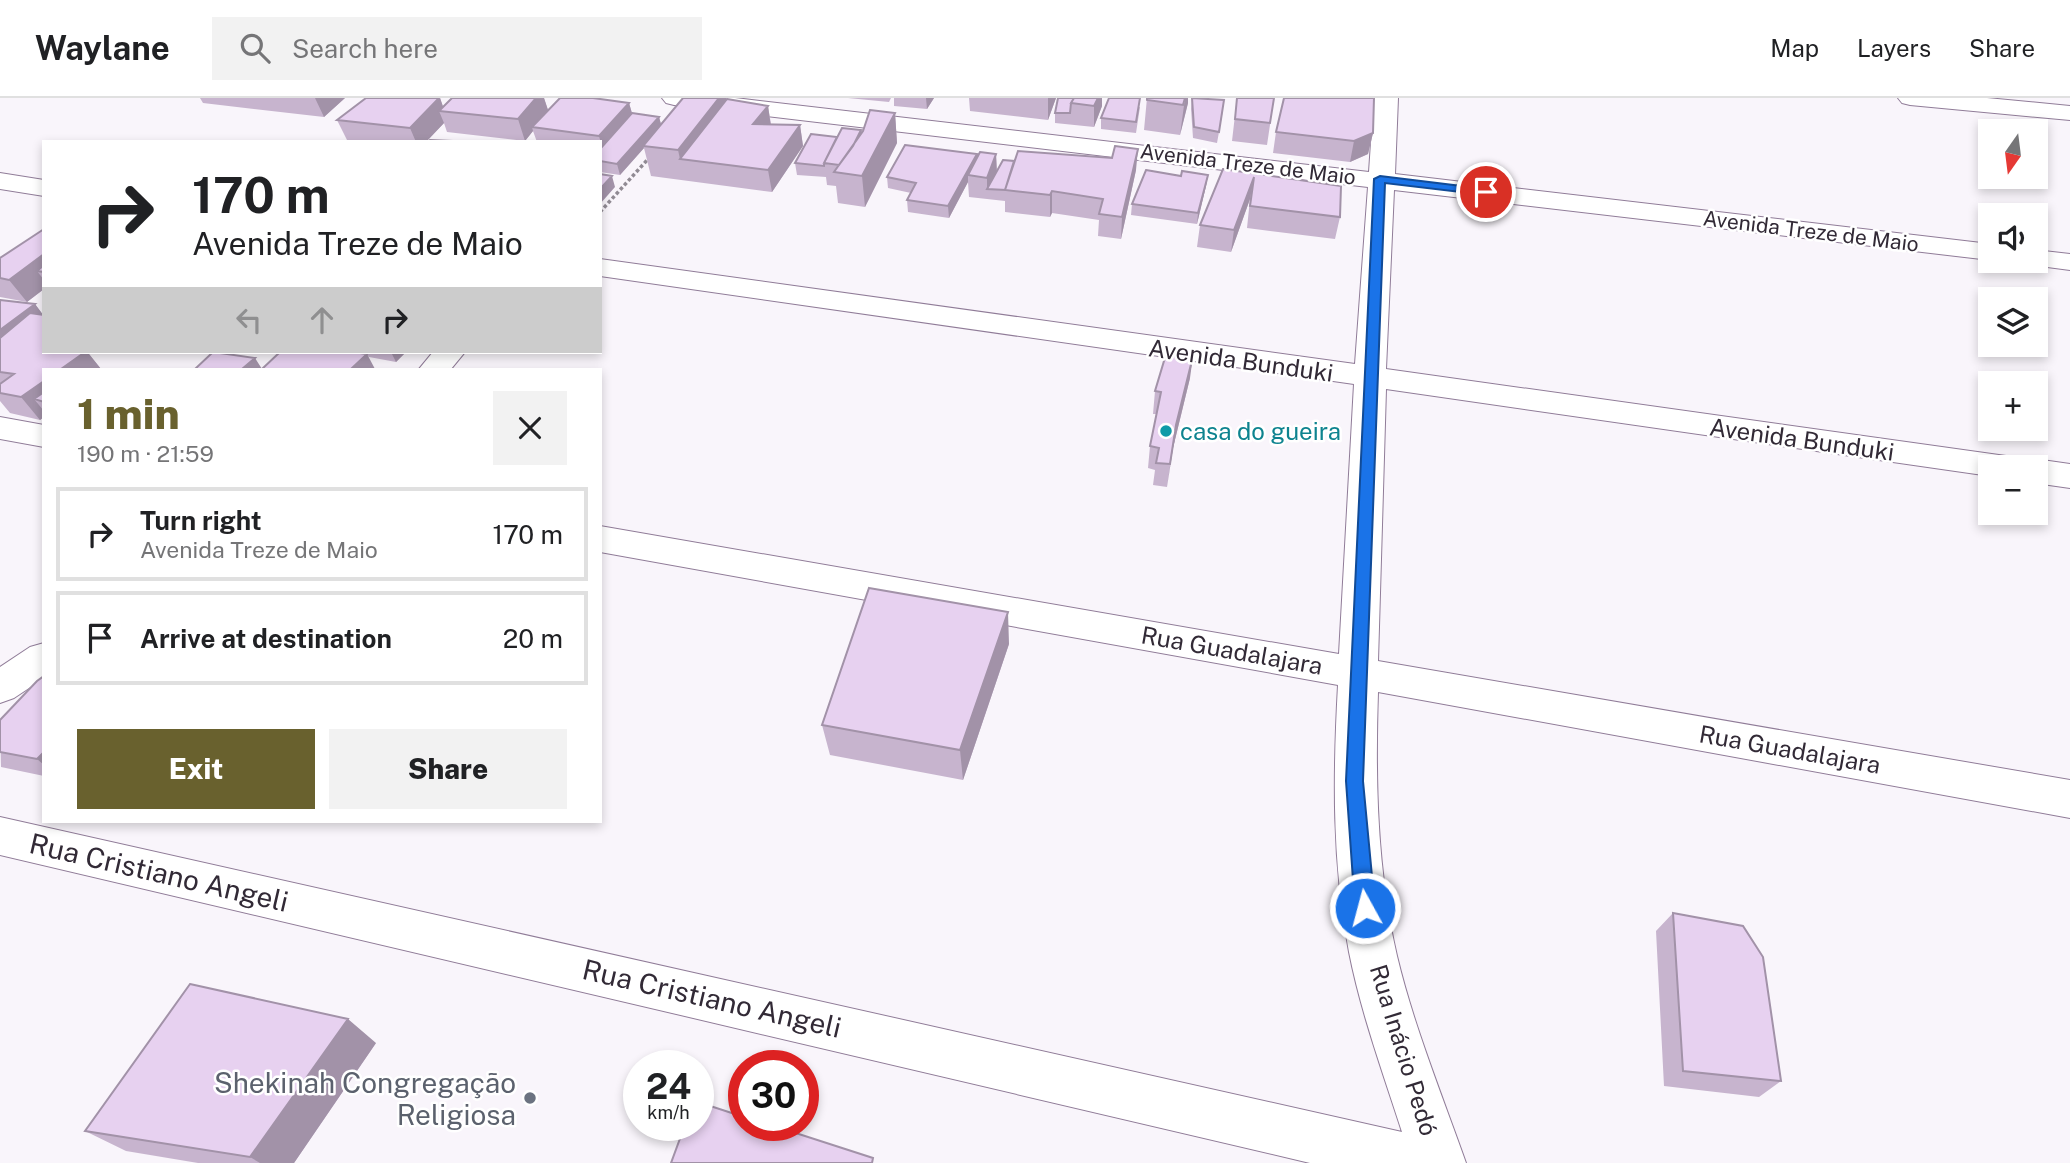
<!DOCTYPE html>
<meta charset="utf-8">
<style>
body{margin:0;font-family:"Public Sans",sans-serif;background:#f2f2f2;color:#202124;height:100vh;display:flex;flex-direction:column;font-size:26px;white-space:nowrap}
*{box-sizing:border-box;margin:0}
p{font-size:23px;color:#757577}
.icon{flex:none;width:38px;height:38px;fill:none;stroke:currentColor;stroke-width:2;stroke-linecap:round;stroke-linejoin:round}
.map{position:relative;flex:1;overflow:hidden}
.panel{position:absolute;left:42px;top:270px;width:560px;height:455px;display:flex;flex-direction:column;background:#fff;border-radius:0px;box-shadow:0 4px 10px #0003}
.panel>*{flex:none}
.top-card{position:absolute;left:42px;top:42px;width:560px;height:214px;border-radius:0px;box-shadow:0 4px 10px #0003;background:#fff;color:#202124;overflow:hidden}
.needle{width:46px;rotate:194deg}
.buttons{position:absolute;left:1978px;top:21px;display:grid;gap:14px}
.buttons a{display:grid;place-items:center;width:70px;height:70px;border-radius:0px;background:#fff;box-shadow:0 4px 10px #0003;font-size:35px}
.speed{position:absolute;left:623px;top:952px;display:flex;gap:14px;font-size:35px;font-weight:700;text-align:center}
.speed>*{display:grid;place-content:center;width:91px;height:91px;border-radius:50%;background:#fff;box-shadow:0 4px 10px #0003;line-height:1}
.speed small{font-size:18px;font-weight:400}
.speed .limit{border:10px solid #d22;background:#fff;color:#111}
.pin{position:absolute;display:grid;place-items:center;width:60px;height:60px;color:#fff;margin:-30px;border:4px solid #fff;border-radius:50%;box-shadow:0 2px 7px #0007}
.me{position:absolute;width:77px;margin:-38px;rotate:353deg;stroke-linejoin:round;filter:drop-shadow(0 0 5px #0008)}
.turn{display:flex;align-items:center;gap:24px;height:147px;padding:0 35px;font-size:32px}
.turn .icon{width:91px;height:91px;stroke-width:2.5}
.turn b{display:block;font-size:49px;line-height:60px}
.lanes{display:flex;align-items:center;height:66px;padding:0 35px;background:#0003;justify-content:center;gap:35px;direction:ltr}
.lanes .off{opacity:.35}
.round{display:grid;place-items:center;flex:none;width:74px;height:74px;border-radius:0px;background:#f2f2f2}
.overview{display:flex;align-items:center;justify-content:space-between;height:119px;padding:0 35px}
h1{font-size:42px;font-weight:800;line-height:52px;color:#69612e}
.cta{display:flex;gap:14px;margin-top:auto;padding:14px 35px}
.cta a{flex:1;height:80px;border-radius:0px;background:#69612e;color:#fff;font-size:28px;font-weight:800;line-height:80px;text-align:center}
.cta a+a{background:#f2f2f2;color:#202124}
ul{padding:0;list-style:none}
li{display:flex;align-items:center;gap:21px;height:94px;margin:0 14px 10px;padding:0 21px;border:4px solid #e0e0e0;border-radius:0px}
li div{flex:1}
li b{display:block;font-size:26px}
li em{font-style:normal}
header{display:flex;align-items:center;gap:42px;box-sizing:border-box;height:98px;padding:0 35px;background:#fff;border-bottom:2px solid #e0e0e0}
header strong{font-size:33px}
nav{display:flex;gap:38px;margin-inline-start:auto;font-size:24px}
.search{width:490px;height:63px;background:#f2f2f2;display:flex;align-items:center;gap:18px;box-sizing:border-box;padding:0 24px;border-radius:0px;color:#757577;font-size:26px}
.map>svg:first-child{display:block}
</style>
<header>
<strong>Waylane</strong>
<div class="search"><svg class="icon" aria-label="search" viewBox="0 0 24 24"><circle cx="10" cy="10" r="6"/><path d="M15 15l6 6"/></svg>Search here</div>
<nav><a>Map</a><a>Layers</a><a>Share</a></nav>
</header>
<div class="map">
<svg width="2070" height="1065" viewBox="0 0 2070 1065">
<rect width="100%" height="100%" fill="#f9f5fb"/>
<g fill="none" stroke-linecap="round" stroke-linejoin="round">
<defs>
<path id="minor" d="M662 0H735L1369 74 1374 0H1398L1395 76 1990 146V162L1394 92 1386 271 2006 358 2018 361 2022 367 2035 361 2070 366V390L2035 385V369H1990V378L1386 291 1378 563 2070 682V720L1378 594C1375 683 1377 772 1397 858 1414 929 1442 997 1466 1065H1310L0 757V719L1402 1034C1383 975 1361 915 1349 854 1332 765 1333 677 1338 587L600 454V428L1339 556 1354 286 600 178V161L1355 266 1368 89 674 7 666 5Z
M1898 0H1987L2070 8V22L1910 7 1902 5Z
M0 75 44 82V98L0 91Z
M2035 152 2070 156V172L2025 166 2023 163H2035Z
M433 254H465L451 271H419Z
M0 319 44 327V349L0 341Z
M44 545V580L14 600 0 605V569L30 549Z"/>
</defs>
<!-- minor casing -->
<use href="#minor" stroke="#907c98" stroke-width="2"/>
<!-- path -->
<path stroke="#918b94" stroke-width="3.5" stroke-dasharray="3.5 2.5" stroke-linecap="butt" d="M600 114 649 60"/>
<!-- minor -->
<use href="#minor" fill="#fff" fill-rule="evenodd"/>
</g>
<!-- wall -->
<path fill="#c7b4ce" d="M200 0H345L324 19 203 5Z
M440 0 443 9 452 0H544L548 12 629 5 632 15 659 19 661 26 683 0H726L727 1 768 8 771 26 800 27 803 48 772 94 651 78 644 50 620 77 600 74V44H537L533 33 525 43 447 34 444 25 426 44H348L337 22Z
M848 0H891L889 4Z
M894 0H934L927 11 894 8Z
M969 0H1056L1048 22 970 13Z
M1058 0H1102V8L1094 29 1055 25V15Z
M1147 0 1188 5 1180 37 1144 32Z
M1192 0 1223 12 1217 45 1193 40 1191 11Z
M1237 0H1274L1267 47 1232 43Z
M1140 9 1136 35 1101 31V20Z
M895 15 897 45 865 109 838 105 836 88 827 87 826 79 797 77 795 65 837 39 861 32V36L863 33Z
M1276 34 1373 35 1368 56 1350 64 1273 55Z
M977 56V59L996 56 997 74 1136 72 1121 141 1098 138 1099 122 1052 115 1050 119 1005 114V103L969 99 968 84 949 120 908 114 907 102 911 95 888 90 887 79Z
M1223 71 1340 119 1335 141 1247 130 1250 101 1231 154 1197 149 1200 127Z
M1208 77 1206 88 1197 126 1131 117 1132 106 1181 78Z
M44 131V191L27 204 0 199V160Z
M0 202 35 206 43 217 89 256 101 271H44V319L40 322 10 315 0 303Z
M363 254H406L396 264 369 259Z
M1190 280 1173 350 1167 389 1153 387 1155 372 1148 370 1150 348 1157 316H1153L1155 293Z
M1009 546 963 682 830 657 822 627Z
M44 578V678L1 669 0 622Z
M1673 815 1781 983 1759 999 1664 988 1656 833Z
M376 945 294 1065H198L126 1053 85 1033Z"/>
<!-- shaded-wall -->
<path fill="#a292a8" d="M315 0H345L324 19Z
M440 0 445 14 439 13 444 25 426 44H416L410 30Z
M536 0H544L549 15 532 29 533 33 525 43 518 21Z
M719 0H726L731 22 680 61 678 52Z
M926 0H934L927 11Z
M1048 0H1056L1048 22Z
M1098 0H1102V8L1094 29V8Z
M1185 0H1188V5L1180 37Z
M629 5 635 26 605 60 599 38Z
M768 8 771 29 753 26Z
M895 15 897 45 865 109 862 78Z
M659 19 662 30 643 48 644 50 620 77 617 66Z
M800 27 803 48 772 94 768 72Z
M1373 35 1368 56 1350 64 1354 43Z
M1138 51 1136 72 1121 141 1122 119Z
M977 56V67L968 77V84L949 120 948 108Z
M996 56 997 78 987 91V80Z
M1208 77 1206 88 1197 126 1198 115Z
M612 78 615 89 600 106V91Z
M1254 79 1250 101 1231 154 1234 132Z
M1052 93V115L1050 119V97Z
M44 156V174L37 173 44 182V191L27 204 9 182Z
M35 206 44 218 0 269V232Z
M56 254H93L89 256 101 271H61Z
M391 254H406L396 264Z
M367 256 375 271H351Z
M1193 258 1190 280 1173 350 1167 389 1176 327Z
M255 260 262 271H242Z
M44 283V304L34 301 44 313V319L40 322 21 299Z
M1008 514 1009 546 963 682 960 652Z
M44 654V667L37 661Z
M348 921 376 945 294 1065H260L250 1059Z"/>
<!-- building -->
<path fill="#e7d1f0" stroke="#a292a8" stroke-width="2" d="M366 0H439L410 30 337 22Z
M452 0H536L518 21 439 13Z
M560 0H593L629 5 599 38 532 29Z
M683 0H719L678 52 643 48Z
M1058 0H1074L1071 5 1070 15H1055Z
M1074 0H1098L1094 8 1071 5Z
M1109 0H1140L1136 24 1101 20Z
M1147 0H1185L1183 7 1147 2Z
M1192 0 1224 2 1219 34 1194 29Z
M1237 0H1274L1270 25 1235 21Z
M1284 0H1374L1373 35 1354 43 1276 34Z
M727 1 768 8 753 26 800 27 768 72 680 61Z
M870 12 895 15 862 78 834 74 863 33Z
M632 15 659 19 617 66 600 63V51Z
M842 30 861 32 853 48 839 67 824 65Z
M811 36 837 39 824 65V68L795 65Z
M430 42 453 43 428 44Z
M905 47 977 56 948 108 907 102 916 85 887 79Z
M1115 48 1138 51 1122 119 1099 116 1103 101 1052 93 1050 97 1005 92 1018 53 1112 60Z
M980 54 996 56 987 80 968 77Z
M1003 62 1014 63 1005 92H1006L987 91Z
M1223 71 1341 88 1340 119 1250 108 1254 79 1234 132 1200 127Z
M1146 72 1181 78 1182 73 1208 77 1198 115 1132 106Z
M600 76 612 78 600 91Z
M44 131V156L9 182 0 180V160Z
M44 167V174L37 173Z
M0 202 35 206 0 232Z
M30 215 44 217V254H85L61 271H44V283L21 299 0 295V286L14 276 0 274V240Z
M1167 253 1193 258 1176 327 1170 366 1156 365 1159 350 1150 348 1161 294 1155 293Z
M213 254 255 260 242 271H195Z
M280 254H353L367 256 351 271H262Z
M44 294V304L34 301Z
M869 490 1008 514 960 652 822 627Z
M44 578V654L37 661 0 654V622L37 583Z
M1673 815 1743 828 1763 859 1781 983 1683 973Z
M190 886 348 921 250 1059 85 1033Z
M698 1004 744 1019V1027H771L873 1060 872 1065H671L685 1027H698Z"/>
<!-- route -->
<path fill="#1a73e8" stroke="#114b97" stroke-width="2" d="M1380 78 1486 91 1492 94 1486 97 1385 85 1363 683 1375 810 1372 817 1365 819 1358 817 1355 810 1346 683 1374 81Z"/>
<!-- markers -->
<circle fill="#0f9aa8" stroke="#fff" stroke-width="2.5" cx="1166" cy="333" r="7"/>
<circle fill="#6b7280" stroke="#fff" stroke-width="2.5" cx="530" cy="1000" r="7"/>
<g text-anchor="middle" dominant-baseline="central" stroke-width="5" stroke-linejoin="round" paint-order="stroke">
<!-- far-street labels -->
<g font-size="21" fill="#322a36" stroke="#fff">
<text transform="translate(1248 66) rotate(7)">Avenida Treze de Maio</text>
<text transform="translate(1811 133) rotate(7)">Avenida Treze de Maio</text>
</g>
<!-- street labels -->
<g font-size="24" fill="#322a36" stroke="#fff">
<text transform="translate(1241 262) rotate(8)">Avenida Bunduki</text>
<text transform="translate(1802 341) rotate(8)">Avenida Bunduki</text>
<text transform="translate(1232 552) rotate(10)">Rua Guadalajara</text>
<text transform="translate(1790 651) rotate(10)">Rua Guadalajara</text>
<text transform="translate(1404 952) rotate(73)">Rua Inácio Pedó</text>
</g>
<!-- culture labels -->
<g font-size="24" fill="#0d838f" stroke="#fff" text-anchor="start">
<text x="1180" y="333">casa do gueira</text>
</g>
<!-- near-street labels -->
<g font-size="28" fill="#322a36" stroke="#fff">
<text transform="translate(159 774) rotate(13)">Rua Cristiano Angeli</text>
<text transform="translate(712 900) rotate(13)">Rua Cristiano Angeli</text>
</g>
<!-- near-worship labels -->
<g font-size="28" fill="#5b616d" stroke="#fff" text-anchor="end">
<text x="516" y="984">Shekinah Congregação<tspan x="516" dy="32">Religiosa</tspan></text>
</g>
</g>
</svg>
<div class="buttons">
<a><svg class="needle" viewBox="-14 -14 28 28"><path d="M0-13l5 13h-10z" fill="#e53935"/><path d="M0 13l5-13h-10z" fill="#757577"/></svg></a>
<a><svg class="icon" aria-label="sound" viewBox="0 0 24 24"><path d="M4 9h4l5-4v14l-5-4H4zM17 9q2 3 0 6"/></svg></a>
<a><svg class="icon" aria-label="layers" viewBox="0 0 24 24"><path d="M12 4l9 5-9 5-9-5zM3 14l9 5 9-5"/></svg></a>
<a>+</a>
<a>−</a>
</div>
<div class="speed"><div>24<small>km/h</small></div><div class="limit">30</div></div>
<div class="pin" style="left:1486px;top:94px;background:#d93025"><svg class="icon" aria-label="arrive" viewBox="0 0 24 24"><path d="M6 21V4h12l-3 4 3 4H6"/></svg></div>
<svg class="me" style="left:1365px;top:810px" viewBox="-20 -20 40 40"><circle r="17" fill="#1a73e8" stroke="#fff" stroke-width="3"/><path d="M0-11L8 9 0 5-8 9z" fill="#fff"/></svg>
<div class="top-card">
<div class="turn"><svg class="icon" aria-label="right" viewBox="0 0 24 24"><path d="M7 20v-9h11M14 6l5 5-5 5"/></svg><div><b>170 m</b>Avenida Treze de Maio</div></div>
<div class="lanes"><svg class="icon off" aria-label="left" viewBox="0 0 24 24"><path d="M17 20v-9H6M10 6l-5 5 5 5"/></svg><svg class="icon off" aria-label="ahead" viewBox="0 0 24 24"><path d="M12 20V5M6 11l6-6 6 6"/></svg><svg class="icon" aria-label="right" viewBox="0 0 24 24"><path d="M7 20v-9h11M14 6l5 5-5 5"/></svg></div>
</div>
<section class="panel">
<div class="overview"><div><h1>1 min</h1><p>190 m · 21:59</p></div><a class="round"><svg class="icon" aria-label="close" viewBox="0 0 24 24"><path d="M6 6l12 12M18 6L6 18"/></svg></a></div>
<ul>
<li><svg class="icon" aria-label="right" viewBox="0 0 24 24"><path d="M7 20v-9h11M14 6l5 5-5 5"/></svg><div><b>Turn right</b><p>Avenida Treze de Maio</p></div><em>170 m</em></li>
<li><svg class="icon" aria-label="arrive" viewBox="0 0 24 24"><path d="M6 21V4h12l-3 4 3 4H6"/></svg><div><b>Arrive at destination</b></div><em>20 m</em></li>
</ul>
<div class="cta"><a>Exit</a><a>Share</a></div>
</section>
</div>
